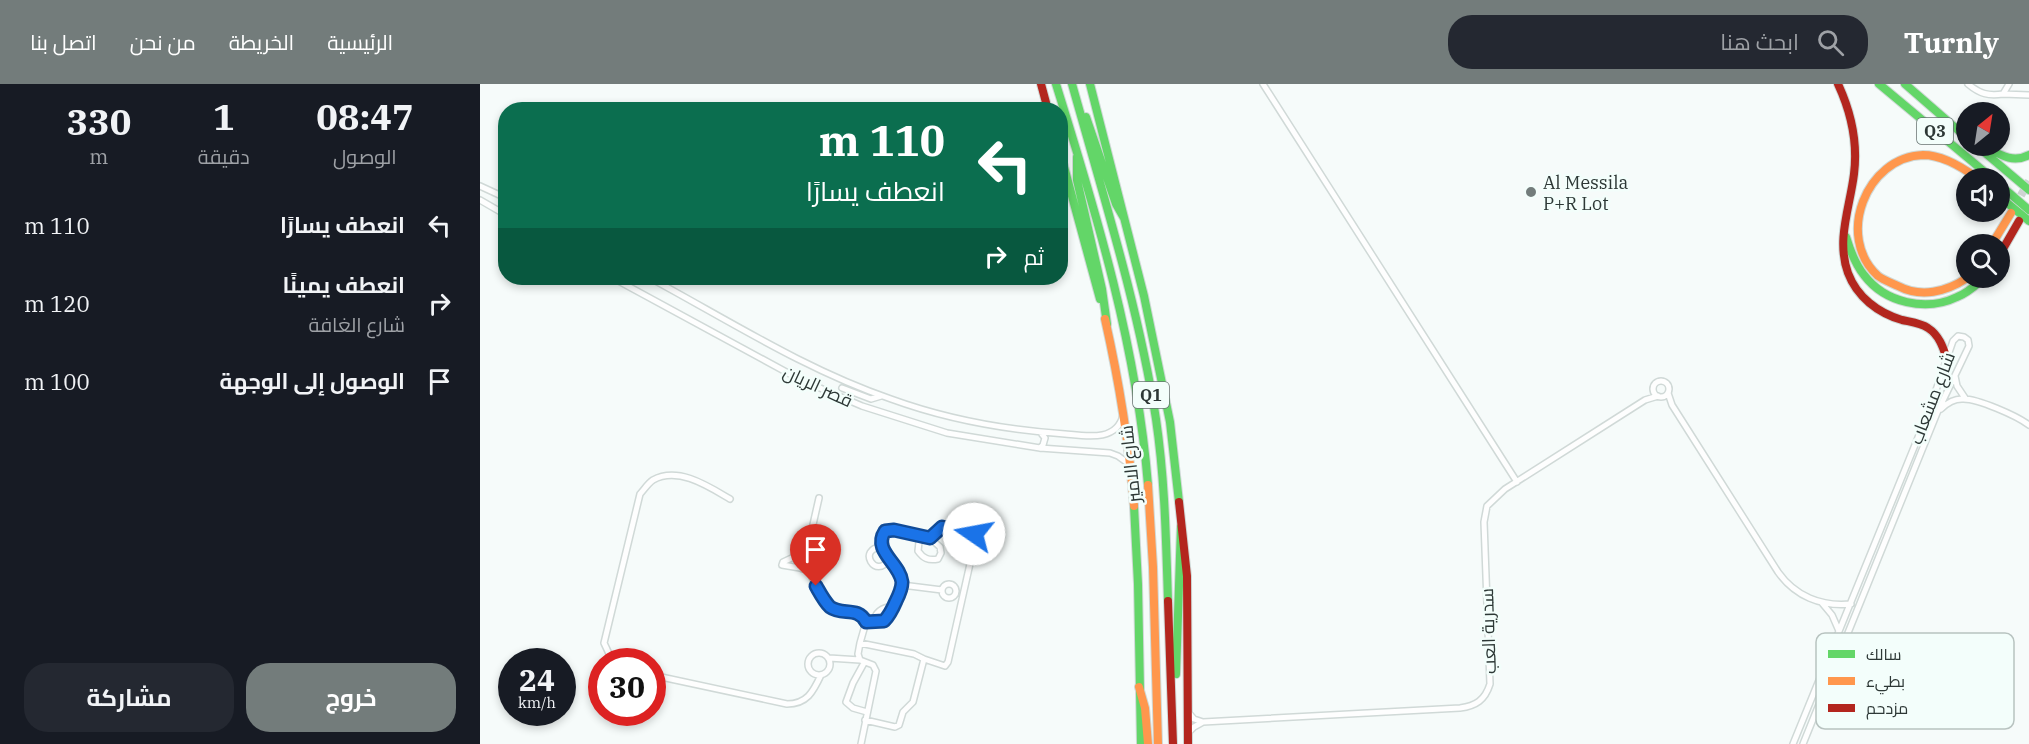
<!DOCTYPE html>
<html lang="ar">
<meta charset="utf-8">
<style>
body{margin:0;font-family:"IBM Plex Serif",Cairo,serif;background:#242831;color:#f1f3f6;direction:rtl;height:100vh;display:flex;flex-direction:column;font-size:22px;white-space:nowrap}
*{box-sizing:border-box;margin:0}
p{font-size:20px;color:#9ea1a6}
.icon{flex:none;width:33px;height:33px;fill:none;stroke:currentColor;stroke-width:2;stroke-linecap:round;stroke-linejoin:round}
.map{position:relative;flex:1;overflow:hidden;direction:ltr}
.side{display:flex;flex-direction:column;background:#171b24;width:480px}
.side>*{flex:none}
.hud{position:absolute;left:18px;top:18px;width:570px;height:183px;border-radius:24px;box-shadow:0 3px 9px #0003;direction:rtl;background:#0b6e4f;color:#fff;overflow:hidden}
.needle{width:39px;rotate:30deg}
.fabs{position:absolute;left:1476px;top:18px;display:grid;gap:12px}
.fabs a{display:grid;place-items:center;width:54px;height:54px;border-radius:50%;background:#171b24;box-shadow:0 3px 9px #0003;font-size:30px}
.speed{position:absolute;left:18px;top:564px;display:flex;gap:12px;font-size:30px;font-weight:700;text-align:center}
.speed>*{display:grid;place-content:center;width:78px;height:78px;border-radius:50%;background:#171b24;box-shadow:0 3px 9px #0003;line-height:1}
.speed small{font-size:15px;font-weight:400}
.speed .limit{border:9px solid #d22;background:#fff;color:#111}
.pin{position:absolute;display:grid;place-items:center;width:51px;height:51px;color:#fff;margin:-62px -26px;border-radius:50% 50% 50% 0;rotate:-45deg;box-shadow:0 0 6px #0007}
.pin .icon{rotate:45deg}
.me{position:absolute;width:66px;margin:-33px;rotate:282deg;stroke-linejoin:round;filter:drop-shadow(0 0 4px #0008)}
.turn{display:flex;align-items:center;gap:21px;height:126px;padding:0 24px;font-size:27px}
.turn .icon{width:78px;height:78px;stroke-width:2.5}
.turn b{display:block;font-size:42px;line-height:51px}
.then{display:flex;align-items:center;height:57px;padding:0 24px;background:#0003;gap:12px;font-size:22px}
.eta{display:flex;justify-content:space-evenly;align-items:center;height:102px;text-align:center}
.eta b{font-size:36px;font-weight:700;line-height:42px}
.cta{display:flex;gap:12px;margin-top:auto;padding:12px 24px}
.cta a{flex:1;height:69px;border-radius:24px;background:#737c7b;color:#fff;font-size:24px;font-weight:700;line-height:69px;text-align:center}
.cta a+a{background:#242831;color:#f1f3f6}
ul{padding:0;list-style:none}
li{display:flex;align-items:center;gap:18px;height:78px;padding:0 24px}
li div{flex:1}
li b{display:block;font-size:22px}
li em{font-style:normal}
header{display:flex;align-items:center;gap:36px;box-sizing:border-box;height:84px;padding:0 30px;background:#737c7b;color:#fff}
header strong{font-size:28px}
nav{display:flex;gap:33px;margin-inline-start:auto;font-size:21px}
.search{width:420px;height:54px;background:#242831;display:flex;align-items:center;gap:15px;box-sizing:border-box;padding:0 21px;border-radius:24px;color:#9ea1a6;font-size:22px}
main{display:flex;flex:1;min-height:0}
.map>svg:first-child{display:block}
</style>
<header>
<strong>Turnly</strong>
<div class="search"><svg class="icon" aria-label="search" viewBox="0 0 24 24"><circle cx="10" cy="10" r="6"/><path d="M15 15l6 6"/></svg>ابحث هنا</div>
<nav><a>الرئيسية</a><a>الخريطة</a><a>من نحن</a><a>اتصل بنا</a></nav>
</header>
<main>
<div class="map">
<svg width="1549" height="660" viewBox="0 0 1549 660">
<rect width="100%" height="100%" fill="#f6fbfa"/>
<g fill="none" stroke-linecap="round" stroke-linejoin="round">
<!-- primary-tunnel -->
<path stroke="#ced4d3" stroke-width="8" stroke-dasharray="8 4" stroke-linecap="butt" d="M1535 122 1549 97"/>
<defs>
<path id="street" d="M783 0 1037 398
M1488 0C1500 10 1508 12 1523 10L1529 0
M1523 10 1549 11
M0 102 26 114
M0 116 26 131
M133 194 319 295 382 322 467 349 560 364 630 369 638 372 649 380
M170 194C248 236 326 286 411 315 466 335 527 346 585 350 606 352 637 358 643 331
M1475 292 1477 302 1485 314
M1173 305a8 8 0 1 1 16 0a8 8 0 1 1-16 0Z
M362 304 391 315 401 312
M1188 309 1192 321 1298 488C1315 512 1341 523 1371 520
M1461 325C1466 320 1473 315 1482 315 1497 314 1537 332 1549 341
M560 364 563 361 565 354 561 349
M402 463C376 464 396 497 409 475
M327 467 339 414
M318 471 303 478 302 481 320 484
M328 485 333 482 335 476 333 470 324 467 318 471 317 479 322 485H328C334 497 340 515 351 523 363 532 378 522 386 538L380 559 378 570 380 576 393 581 396 587 381 660
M462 507a7 7 0 1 1 14 0a7 7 0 1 1-14 0Z
M422 501 462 506
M1342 519 1352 531 1359 547
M386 538H401L407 534 422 501C420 482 392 466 405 447L414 446 443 453
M394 538C395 527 404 523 414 522
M380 559 434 570 444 575 433 618 423 628 419 641 415 643 385 636
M328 580a11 11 0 1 1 22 0a11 11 0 1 1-22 0Z
M349 574 380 576
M444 575 465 582 468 578 496 453 494 450 461 444 450 454 443 453 439 458 438 467C443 474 448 477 458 475L461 469 460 463 450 454
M135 578 131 574 124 559 160 410C164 406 168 399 173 396 198 382 228 402 250 415
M384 579 373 599 366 618 373 624 387 628
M172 591 307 620C327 620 333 608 341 591
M708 628 714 635 723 638
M709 648 714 643 723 638 980 624C996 622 1005 616 1010 600L1004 438 1007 422 1025 405 1165 316 1178 312
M1313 660 1448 329 1473 257 1478 252 1484 253 1488 256 1489 262 1457 329 1323 660"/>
<path id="fast" d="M576 0C617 131 657 264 668 401
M592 0C623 111 658 221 676 335 685 396 686 456 688 517
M610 0 664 212 690 338 699 418
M1399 0 1512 94
M1425 0 1486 53
M606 33 636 120 644 134
M1497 62 1549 106
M1504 62C1519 70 1532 80 1549 71
M580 68 620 215
M597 73V96L622 205 627 240
M1520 101 1549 126
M1520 113 1549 137
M1366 153C1370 166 1375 180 1384 191 1405 219 1446 228 1477 213 1488 209 1496 201 1504 194
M654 422 658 500 661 660
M696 590 701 443"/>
<path id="slow" d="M1512 160 1531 129
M1487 194C1466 208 1441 214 1418 202 1412 199 1403 196 1398 192 1355 153 1386 73 1443 71 1462 71 1482 83 1497 94
M625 235C639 297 649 358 654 422
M668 401 673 483 678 660
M659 603 665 624 668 660"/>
<path id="jam" d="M561 0 568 26
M1358 0C1371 28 1378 58 1374 90 1370 123 1356 156 1368 189 1377 213 1398 229 1422 236 1431 238 1441 239 1448 244 1459 251 1463 263 1467 275
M1520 170 1539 137
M699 418 707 492 708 660
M688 517 693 660"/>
</defs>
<!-- street casing -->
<use href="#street" stroke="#d0d9d7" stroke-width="8"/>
<!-- fast casing -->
<use href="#fast" stroke="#d0d9d7" stroke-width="10"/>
<!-- slow casing -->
<use href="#slow" stroke="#d0d9d7" stroke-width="10"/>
<!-- jam casing -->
<use href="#jam" stroke="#d0d9d7" stroke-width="10"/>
<!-- street -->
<use href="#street" stroke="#fefefe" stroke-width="5"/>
<!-- fast -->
<use href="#fast" stroke="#63d668" stroke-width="8"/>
<!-- slow -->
<use href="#slow" stroke="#ff974d" stroke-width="8"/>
<!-- jam -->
<use href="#jam" stroke="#b3261e" stroke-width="8"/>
</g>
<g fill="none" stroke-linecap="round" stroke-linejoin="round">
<defs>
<path id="route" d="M336 502C340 509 344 517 350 523 362 532 378 522 386 538L404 537C410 531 413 524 416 517 419 511 422 505 422 498 420 479 392 467 405 447L414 446 450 454 462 443 494 450"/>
</defs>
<!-- route casing -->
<use href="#route" stroke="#114b97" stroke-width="15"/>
<!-- route -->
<use href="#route" stroke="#1a73e8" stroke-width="10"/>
</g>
<!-- markers -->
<circle fill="#737c7b" stroke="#f3fefb" stroke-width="2" cx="1051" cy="108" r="6"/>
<g text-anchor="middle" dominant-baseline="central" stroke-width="5" stroke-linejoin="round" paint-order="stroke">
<!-- shield labels -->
<g fill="#f3fefb" stroke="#687371" stroke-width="1.5">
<rect x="1437" y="34" width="36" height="26" rx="4.5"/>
<rect x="653" y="298" width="36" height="26" rx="4.5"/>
</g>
<g font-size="16" font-weight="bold" fill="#2d3836">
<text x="1455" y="47">Q3</text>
<text x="671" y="311">Q1</text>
</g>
<!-- poi labels -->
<g font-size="18" fill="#2d3836" stroke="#f3fefb" text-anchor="start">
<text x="1063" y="98">Al Messila<tspan x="1063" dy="21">P+R Lot</tspan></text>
</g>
<!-- street labels -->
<g font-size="18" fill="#2d3836" stroke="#f3fefb">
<text transform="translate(338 302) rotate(25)">قصر الريان</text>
<text transform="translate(1452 314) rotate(-69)">شارع مشعاب</text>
<text transform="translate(650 380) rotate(-96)">شارع الامير</text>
<text transform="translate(1008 547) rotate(-92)">سدرية العب</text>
</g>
</g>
<!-- legend -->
<rect x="1336" y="549" width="198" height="96" rx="9" fill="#f3fefb" stroke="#b8c3c0" stroke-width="1.5"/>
<rect x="1348" y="566" width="27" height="8" fill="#63d668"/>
<rect x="1348" y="593" width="27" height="8" fill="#ff974d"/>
<rect x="1348" y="620" width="27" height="8" fill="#b3261e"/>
<g font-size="16" fill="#2d3836">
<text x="1386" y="576">سالك</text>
<text x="1386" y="603">بطيء</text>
<text x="1386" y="630">مزدحم</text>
</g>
</svg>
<div class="fabs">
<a><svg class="needle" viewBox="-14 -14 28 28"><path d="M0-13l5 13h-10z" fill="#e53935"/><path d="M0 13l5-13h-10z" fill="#9ea1a6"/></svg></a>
<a><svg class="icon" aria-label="sound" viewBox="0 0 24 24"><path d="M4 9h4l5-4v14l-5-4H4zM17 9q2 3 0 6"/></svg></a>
<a><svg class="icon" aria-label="search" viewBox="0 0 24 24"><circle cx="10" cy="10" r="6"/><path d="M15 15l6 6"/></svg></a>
</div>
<div class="speed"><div>24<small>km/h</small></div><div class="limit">30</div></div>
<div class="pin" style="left:336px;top:502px;background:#d93025"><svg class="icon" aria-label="arrive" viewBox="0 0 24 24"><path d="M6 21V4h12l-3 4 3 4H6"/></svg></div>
<svg class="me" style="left:494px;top:450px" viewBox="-20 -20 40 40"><circle r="19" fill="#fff"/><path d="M0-13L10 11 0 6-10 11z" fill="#1a73e8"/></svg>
<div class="hud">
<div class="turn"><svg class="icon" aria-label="left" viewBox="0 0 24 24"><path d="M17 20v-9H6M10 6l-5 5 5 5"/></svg><div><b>110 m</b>انعطف يسارًا</div></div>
<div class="then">ثم<svg class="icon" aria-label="right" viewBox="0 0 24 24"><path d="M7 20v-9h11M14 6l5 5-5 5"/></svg></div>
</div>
</div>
<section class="side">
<div class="eta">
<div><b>08:47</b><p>الوصول</p></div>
<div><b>1</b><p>دقيقة</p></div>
<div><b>330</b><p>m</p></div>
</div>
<ul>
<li><svg class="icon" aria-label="left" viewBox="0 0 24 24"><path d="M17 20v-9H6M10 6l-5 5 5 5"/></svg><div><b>انعطف يسارًا</b></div><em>110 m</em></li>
<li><svg class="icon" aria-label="right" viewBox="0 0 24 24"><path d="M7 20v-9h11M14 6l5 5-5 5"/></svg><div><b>انعطف يمينًا</b><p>شارع الغافة</p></div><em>120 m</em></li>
<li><svg class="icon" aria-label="arrive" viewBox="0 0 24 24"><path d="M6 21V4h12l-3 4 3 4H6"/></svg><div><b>الوصول إلى الوجهة</b></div><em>100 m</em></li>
</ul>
<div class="cta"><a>خروج</a><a>مشاركة</a></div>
</section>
</main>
